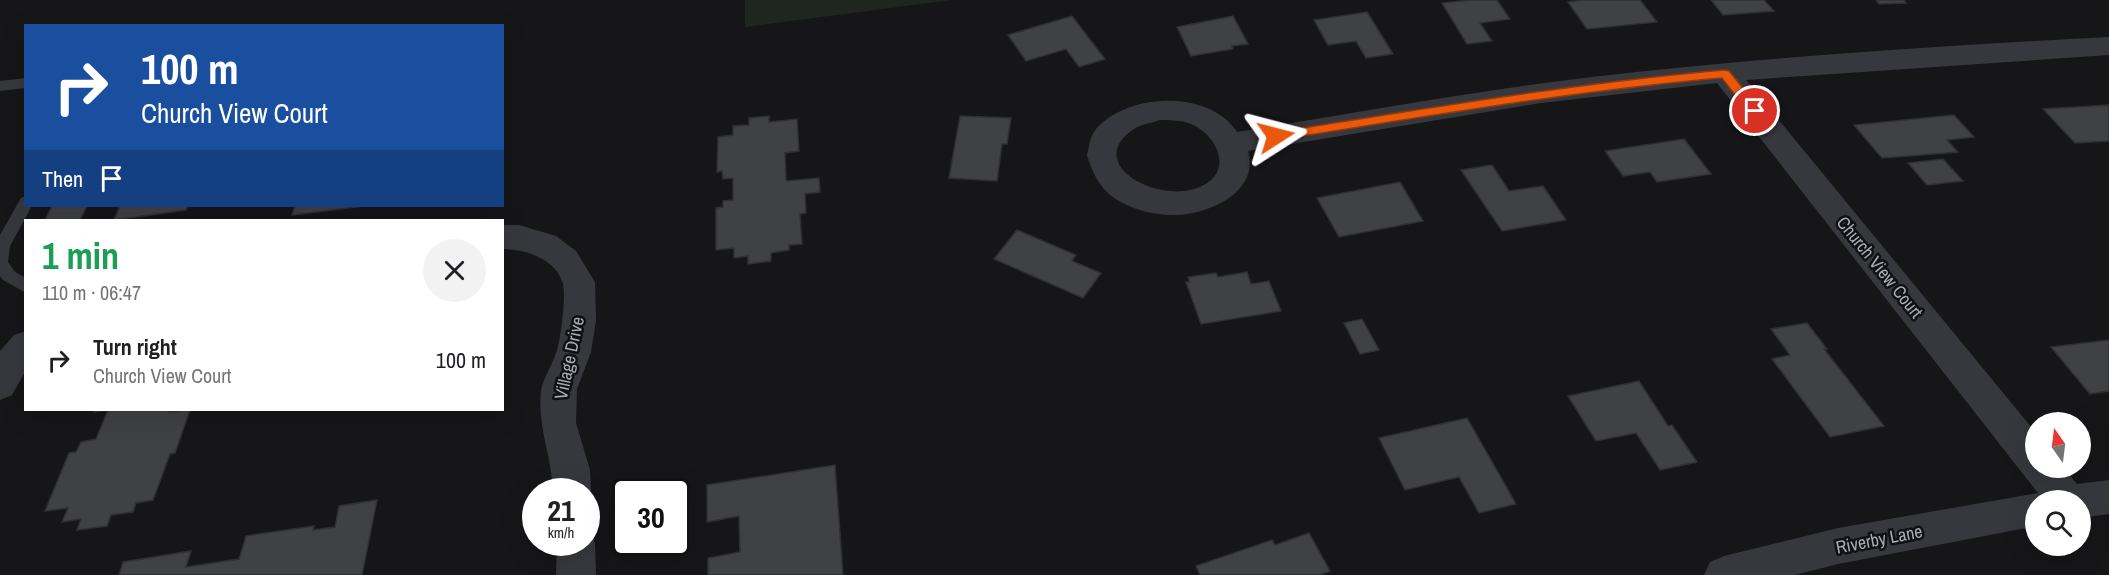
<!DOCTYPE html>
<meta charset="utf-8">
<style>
body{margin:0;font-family:"Archivo Narrow",sans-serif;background:#f2f2f2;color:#202124;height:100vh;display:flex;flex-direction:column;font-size:22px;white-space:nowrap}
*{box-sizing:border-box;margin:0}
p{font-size:20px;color:#757577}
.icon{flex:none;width:33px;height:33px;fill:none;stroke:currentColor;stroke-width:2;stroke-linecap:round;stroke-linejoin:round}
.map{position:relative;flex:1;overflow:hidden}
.side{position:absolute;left:24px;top:219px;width:480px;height:192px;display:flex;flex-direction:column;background:#fff;border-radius:0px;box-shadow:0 6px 24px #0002}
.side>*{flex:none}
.banner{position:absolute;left:24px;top:24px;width:480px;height:183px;border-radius:0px;box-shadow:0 6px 24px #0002;background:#1a4fa0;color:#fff;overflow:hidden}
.needle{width:39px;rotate:346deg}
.buttons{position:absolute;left:2025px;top:412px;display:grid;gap:12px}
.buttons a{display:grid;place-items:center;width:66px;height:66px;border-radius:50%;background:#fff;box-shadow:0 6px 24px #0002;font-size:30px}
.speed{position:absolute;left:522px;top:478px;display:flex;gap:12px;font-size:30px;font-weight:700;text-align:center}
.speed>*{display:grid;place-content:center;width:78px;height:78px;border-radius:50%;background:#fff;box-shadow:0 6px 24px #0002;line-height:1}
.speed small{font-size:15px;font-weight:400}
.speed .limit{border:3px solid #111;border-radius:9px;background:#fff;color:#111}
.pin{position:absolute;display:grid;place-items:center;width:51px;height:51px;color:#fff;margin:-26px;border:3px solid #fff;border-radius:50%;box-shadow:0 2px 6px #0007}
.me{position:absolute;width:66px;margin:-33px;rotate:81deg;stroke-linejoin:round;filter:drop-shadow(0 0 4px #0008)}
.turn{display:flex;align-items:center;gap:21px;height:126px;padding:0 18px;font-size:27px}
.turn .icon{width:78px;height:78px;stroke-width:2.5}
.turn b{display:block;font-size:42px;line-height:51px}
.then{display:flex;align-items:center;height:57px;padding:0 18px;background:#0003;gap:12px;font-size:22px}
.round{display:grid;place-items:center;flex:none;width:63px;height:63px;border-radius:32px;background:#f2f2f2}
.head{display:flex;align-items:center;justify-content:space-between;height:102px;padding:0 18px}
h1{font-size:36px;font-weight:800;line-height:45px;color:#1e9e55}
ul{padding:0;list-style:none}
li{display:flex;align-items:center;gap:18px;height:78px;padding:0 18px}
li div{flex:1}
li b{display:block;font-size:22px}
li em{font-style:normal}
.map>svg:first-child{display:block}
</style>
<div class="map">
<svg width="2109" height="575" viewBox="0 0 2109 575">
<rect width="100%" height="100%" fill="#161618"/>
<!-- green -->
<path fill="#1e261f" d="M745 0H952L745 27Z"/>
<!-- building -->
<path fill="#404145" stroke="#303034" stroke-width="1.5" d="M1471 0H1497L1510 19 1480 23 1492 41 1467 44 1442 3Z
M1582 0H1640L1657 22 1587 29 1568 2Z
M1711 0H1764L1774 11 1723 15Z
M1876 0H1904L1906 3 1879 4Z
M1367 12 1393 54 1366 58 1356 41 1328 45 1314 20Z
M1072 16 1105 59 1079 67 1066 49 1026 61 1008 35Z
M1233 16 1248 44 1232 46 1233 49 1191 56 1177 27Z
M2109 105V141L2075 143 2043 109Z
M1954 115 1974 137 1947 140 1958 152 1882 158 1854 125Z
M769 116V122L797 119 799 151 785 153 786 181 819 178 820 192 805 194 806 213 800 214 802 244 789 245V250L771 253V261L748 264V256L734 258V248L716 250V208L723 207V201L733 200V178L723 179 722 171 717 172 718 137 733 135V126L749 125V118Z
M960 116 1011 118 1007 144H1002L997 181 949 178Z
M1684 139 1711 174 1657 182 1650 172 1623 176 1605 151Z
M1943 159 1963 181 1927 185 1908 163Z
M1492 165 1509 191 1543 186 1566 220 1502 231 1461 170Z
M1400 182 1423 221 1339 237 1317 198Z
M52 206H92H87L80 220H45Z
M120 206H188L186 210 114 220Z
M295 206H364L292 215Z
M1017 230 1076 255 1072 261 1101 273 1083 298 994 259Z
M1247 272 1251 284 1269 281 1281 311 1201 324 1186 282H1190L1188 277 1216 273 1218 277Z
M1362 319 1379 350 1360 354 1344 323Z
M1807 323 1827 349H1824L1884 426 1830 437 1772 359 1790 355 1771 329Z
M2109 340V391L2090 394 2051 347Z
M1639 381 1668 426 1672 425 1697 462 1660 470 1636 433 1596 441 1568 396Z
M95 410H170L169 412 190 410 175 453 170 454 153 500 136 503 133 512 111 515 107 526 77 530 81 519 62 522 68 508 45 511 69 453 76 452 81 442 96 439 108 410 94 412Z
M1467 418 1516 504 1479 513 1459 477 1405 490 1379 438Z
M835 465 843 575H708V558L740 552 739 516 707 522V485Z
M377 500 362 575H119L123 562 191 551 186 567 239 559 246 536 314 526 313 530 335 527 339 506Z
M1309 533 1330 571 1320 575H1200L1196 566 1272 540 1275 545Z"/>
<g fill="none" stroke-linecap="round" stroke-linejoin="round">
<!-- service -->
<path fill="#37383d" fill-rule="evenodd" d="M26 78V88L0 91V81Z
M26 196V206H32L10 246 8 262 15 272 26 278V293L3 280 0 276V235L21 198Z"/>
<!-- minor -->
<path fill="#37383d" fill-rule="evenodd" d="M2109 37V55L1746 80 2036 433V468H2064L2077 484 2109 480V514L2080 518V501H2036V526L1838 564 1795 575H1704L1710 562 1724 556 1838 528 2038 493 1717 83 1541 103 1248 151C1260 192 1209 214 1176 215 1156 216 1130 209 1114 198 1099 187 1092 172 1087 155 1089 147 1090 136 1096 129 1128 93 1209 89 1237 132 1356 113 1474 91 1592 77 1764 57 1937 46 2109 37ZM1160 120C1169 120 1179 120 1188 123 1214 131 1235 168 1204 185 1161 208 1081 164 1134 129 1141 124 1152 123 1160 120Z
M502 225H519L556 236 576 251 595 282 596 321 591 352 577 389 576 423 590 470 591 492 586 501V492H553C552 457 537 426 541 391 543 378 552 366 556 353 561 339 566 297 563 284 556 258 524 249 502 249Z
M26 331V370L12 395 0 400V351L14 335Z
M586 529 590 530 595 543 596 575H556L557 543H586Z"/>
</g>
<!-- route -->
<path fill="#ea580c" stroke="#983908" stroke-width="1.5" d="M1725 70 1729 71 1759 108V114H1750L1722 78C1573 91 1425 117 1276 140L1270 136 1276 132C1426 109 1575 83 1725 70Z"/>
<g text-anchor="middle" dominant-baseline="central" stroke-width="5" stroke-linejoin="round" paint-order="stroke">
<!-- street labels -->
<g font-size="18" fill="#a8adb8" stroke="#111113">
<text transform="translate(1880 267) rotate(51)">Church View Court</text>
<text transform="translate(569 358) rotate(-78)">Village Drive</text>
<text transform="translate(1879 539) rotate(-11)">Riverby Lane</text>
</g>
</g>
</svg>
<div class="buttons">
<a><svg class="needle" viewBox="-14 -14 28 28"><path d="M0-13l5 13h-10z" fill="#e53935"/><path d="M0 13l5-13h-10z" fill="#757577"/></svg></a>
<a><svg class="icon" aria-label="search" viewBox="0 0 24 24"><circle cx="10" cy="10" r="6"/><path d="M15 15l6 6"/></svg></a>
</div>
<div class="speed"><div>21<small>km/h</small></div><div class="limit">30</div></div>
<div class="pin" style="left:1755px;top:111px;background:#d93025"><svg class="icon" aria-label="arrive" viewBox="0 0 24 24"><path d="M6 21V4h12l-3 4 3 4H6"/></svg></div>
<svg class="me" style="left:1276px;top:136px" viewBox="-20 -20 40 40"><path d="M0-17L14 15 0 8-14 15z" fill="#ea580c" stroke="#fff" stroke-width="4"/></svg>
<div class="banner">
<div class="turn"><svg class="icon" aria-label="right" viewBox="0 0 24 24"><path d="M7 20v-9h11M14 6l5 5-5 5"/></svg><div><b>100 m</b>Church View Court</div></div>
<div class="then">Then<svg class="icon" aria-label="arrive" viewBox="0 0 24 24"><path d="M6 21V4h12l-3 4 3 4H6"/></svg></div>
</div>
<section class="side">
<div class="head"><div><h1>1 min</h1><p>110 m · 06:47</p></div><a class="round"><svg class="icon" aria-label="close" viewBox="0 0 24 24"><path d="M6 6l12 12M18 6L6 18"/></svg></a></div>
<ul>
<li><svg class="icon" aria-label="right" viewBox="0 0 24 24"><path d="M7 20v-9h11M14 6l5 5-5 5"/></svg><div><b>Turn right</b><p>Church View Court</p></div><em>100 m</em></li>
</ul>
</section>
</div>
